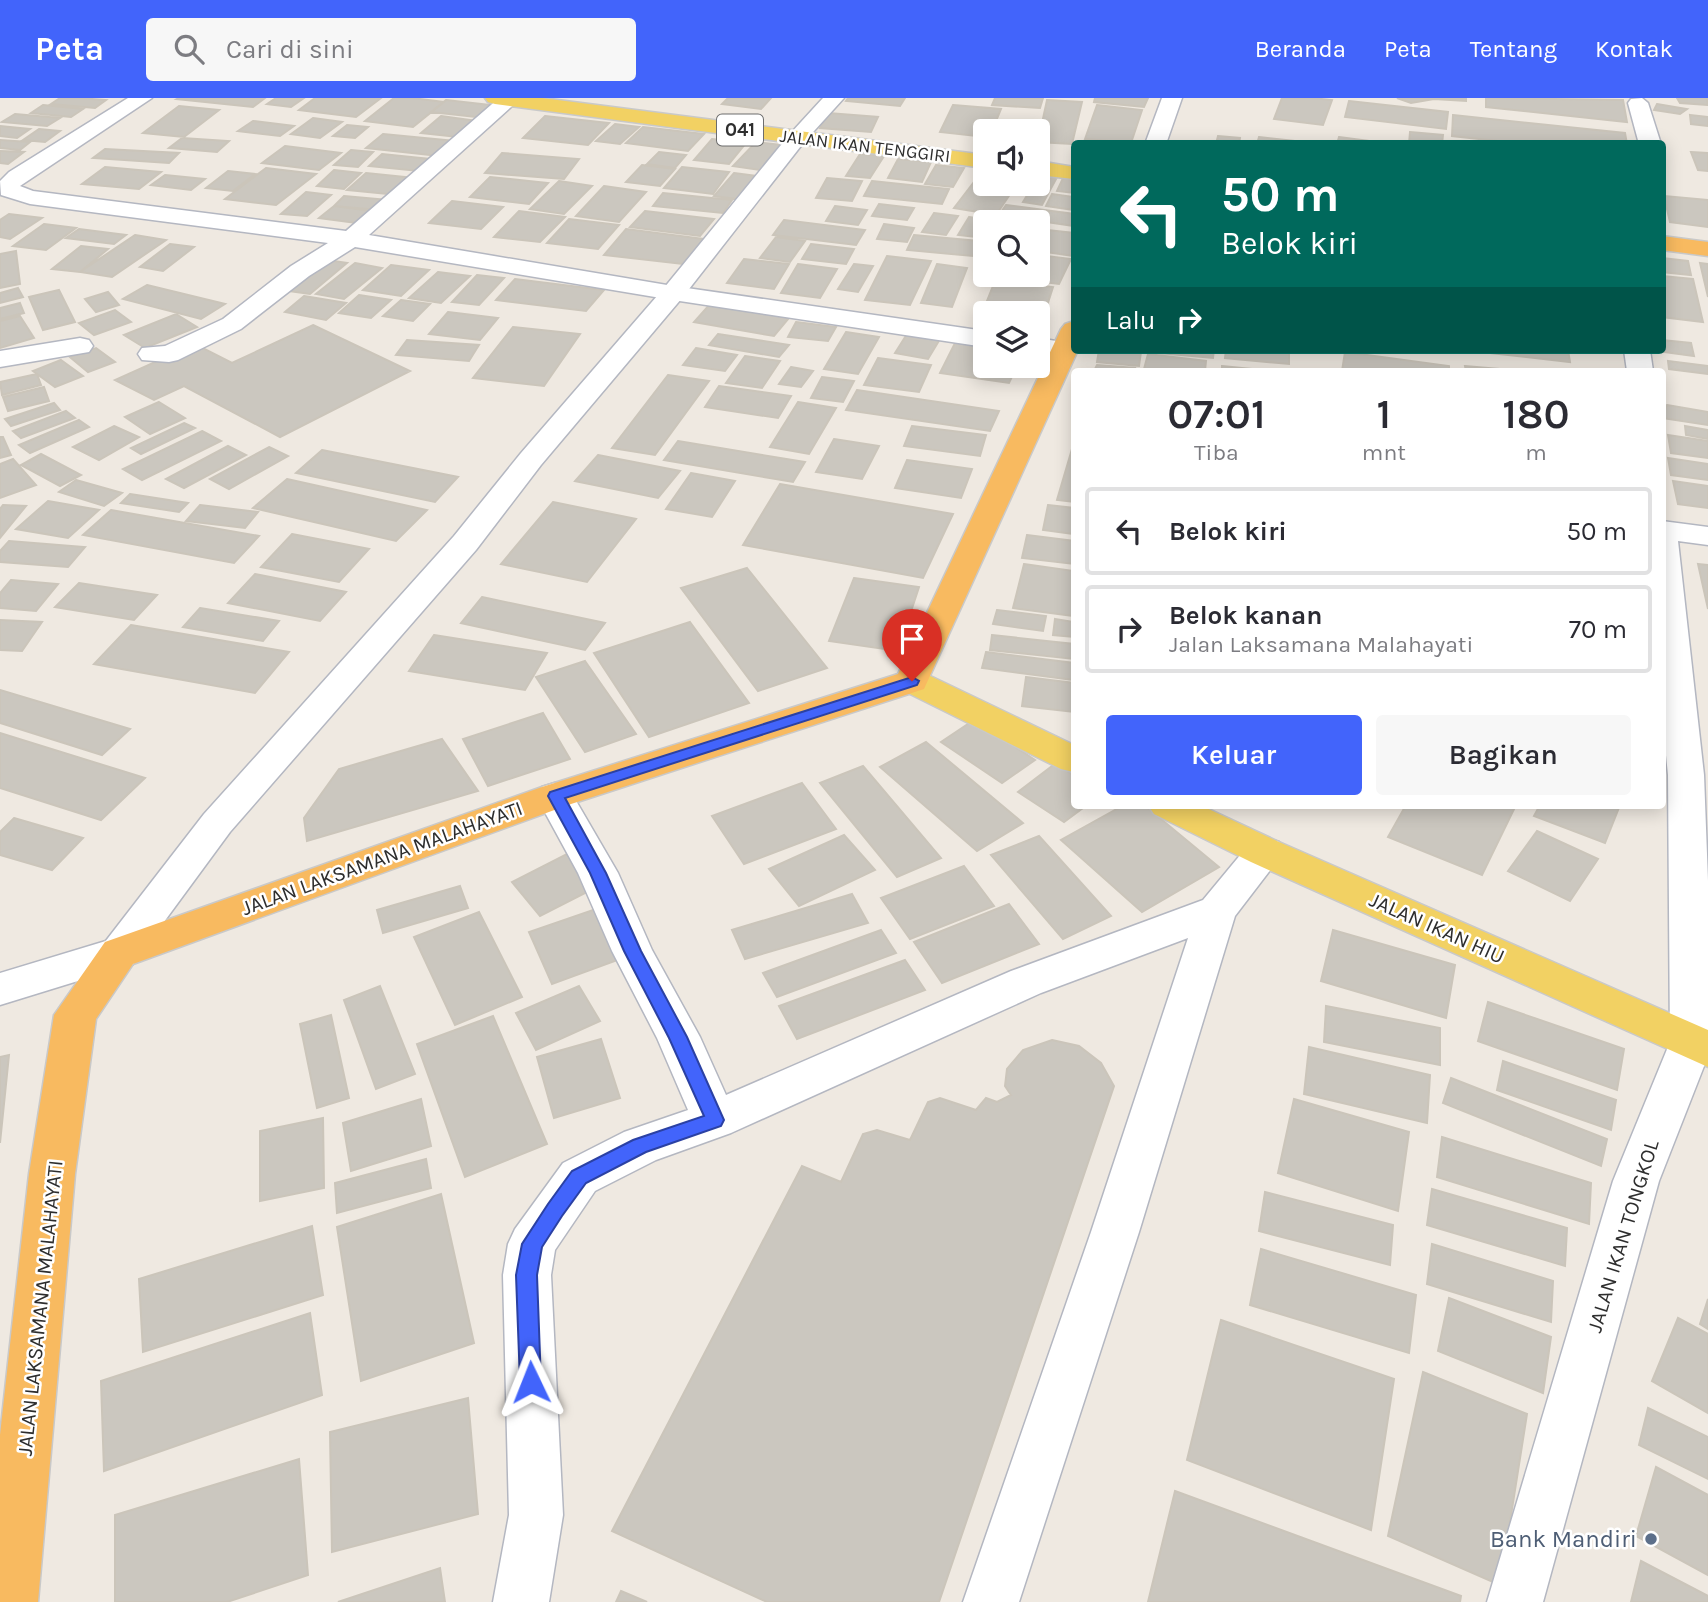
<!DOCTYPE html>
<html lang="id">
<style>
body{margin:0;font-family:Karla,sans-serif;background:#f7f7f7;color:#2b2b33;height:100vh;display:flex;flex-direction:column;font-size:26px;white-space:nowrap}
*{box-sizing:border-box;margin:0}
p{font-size:23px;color:#7c7c81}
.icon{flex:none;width:38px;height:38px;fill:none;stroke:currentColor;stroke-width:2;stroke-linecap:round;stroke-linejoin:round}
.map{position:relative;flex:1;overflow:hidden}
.details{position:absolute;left:1071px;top:270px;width:595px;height:441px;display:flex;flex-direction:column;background:#fff;border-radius:7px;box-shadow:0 4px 18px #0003}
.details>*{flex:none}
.guide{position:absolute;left:1071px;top:42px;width:595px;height:214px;border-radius:7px;box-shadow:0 4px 18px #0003;background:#00695c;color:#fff;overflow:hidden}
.fabs{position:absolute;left:973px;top:21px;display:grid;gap:14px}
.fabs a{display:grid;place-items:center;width:77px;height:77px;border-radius:7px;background:#fff;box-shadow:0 4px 18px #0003;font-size:35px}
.pin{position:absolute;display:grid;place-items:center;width:60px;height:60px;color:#fff;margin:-72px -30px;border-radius:50% 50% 50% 0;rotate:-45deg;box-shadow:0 0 7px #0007}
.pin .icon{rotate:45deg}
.me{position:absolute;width:77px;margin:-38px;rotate:358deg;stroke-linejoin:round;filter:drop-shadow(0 0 5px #0008)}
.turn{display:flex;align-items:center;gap:24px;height:147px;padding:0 35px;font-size:32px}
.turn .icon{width:91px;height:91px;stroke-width:2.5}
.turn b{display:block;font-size:49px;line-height:60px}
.then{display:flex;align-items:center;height:66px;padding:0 35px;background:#0003;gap:14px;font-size:26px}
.eta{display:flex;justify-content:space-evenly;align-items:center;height:119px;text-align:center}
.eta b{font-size:42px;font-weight:600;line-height:49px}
.button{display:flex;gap:14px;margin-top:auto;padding:14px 35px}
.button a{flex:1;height:80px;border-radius:7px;background:#4264fb;color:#fff;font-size:28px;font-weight:600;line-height:80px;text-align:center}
.button a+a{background:#f7f7f7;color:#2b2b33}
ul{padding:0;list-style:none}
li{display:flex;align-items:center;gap:21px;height:88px;margin:0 14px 10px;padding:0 21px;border:4px solid #e1e1e2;border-radius:7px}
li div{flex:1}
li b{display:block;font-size:26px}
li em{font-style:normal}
header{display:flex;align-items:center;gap:42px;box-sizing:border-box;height:98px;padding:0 35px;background:#4264fb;color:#fff}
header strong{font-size:33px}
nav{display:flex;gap:38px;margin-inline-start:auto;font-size:24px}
.search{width:490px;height:63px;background:#f7f7f7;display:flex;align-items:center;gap:18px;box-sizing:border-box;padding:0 24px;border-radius:7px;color:#7c7c81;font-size:26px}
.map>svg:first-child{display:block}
</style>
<header>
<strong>Peta</strong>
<div class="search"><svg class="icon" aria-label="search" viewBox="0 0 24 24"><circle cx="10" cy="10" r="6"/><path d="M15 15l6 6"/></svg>Cari di sini</div>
<nav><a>Beranda</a><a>Peta</a><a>Tentang</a><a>Kontak</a></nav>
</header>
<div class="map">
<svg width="1708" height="1504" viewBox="0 0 1708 1504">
<rect width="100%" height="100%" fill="#efe9e1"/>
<!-- building -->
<path fill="#cbc7bf" stroke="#cbc5ba" stroke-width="2" d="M60 0H78L106 2 95 10 51 6Z
M179 0H265L253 9 177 1Z
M276 0H304L291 9 267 6Z
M315 0H381L356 19 299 12Z
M394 0H412L444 4 413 29 365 23Z
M728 0H771L761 11 722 6Z
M848 0H905L900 8 846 3Z
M995 0H1043L1040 10 992 7Z
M1095 0H1148L1144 9 1094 4Z
M1282 0H1311L1332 2 1323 27 1274 21Z
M1397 0H1466V3L1434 1 1411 5Z
M1486 0 1623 2 1627 24 1486 9Z
M1677 0H1707L1708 7 1680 5Z
M446 2 499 8 485 20 431 14Z
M1047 2 1082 4 1072 46 1038 44Z
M1349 3 1448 14 1446 31 1345 19Z
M1657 6 1687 11 1680 16 1654 12Z
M43 7 83 11 71 19 31 15Z
M953 7 1001 11 992 33H985V39L940 34Z
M1097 7 1142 12 1131 45 1085 41Z
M179 8 219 12 184 39 143 35Z
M828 15 878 19 871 34 820 30Z
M15 16 60 20 47 28 2 24Z
M1453 17 1625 35 1627 46H1525L1452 38Z
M1690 17 1708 19V28L1691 26Z
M441 18 477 23 458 39 421 35Z
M545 18 609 25 588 47 523 40Z
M313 20 342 24 320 40 291 36Z
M253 23 294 28 280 38 238 33Z
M615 26 639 29 620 46 596 43Z
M347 27 368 29 355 40 333 38Z
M0 28 30 31 17 40 0 38Z
M643 29 704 36 688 53 626 45Z
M39 31 60 33 45 44 23 42Z
M1410 34 1443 37 1442 46H1409Z
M383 36 456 43 439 58 366 50Z
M1218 38 1240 40 1239 46H1216Z
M1259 39 1294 43V46H1257Z
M1339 39 1392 46H1337Z
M182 40 229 43 217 54 169 50Z
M712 41 746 45 729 66 694 62Z
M0 42 30 44 20 52 0 50Z
M756 44 782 47 760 72 733 68Z
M285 48 341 55 319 72 262 65Z
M105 51 179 55 169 65 93 60Z
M351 52 373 54 358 69 334 67Z
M0 53 24 54 8 66 0 65Z
M659 54 686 57 675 70 647 66Z
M1691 54 1708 55V73L1698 72Z
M502 55 579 61 564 81 485 75Z
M382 56 431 61 419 73 369 68Z
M860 56 884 58 870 80 846 78Z
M898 61 931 64 922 84 888 80Z
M642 67 675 71 660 88 626 84Z
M936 67 964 70 953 89 925 86Z
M105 69 161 74 139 91 82 86Z
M682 69 729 74 713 96 664 90Z
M266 70 316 76 276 107 225 101Z
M984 71 985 86H1017L996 117 954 110Z
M334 72 361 75 344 91 317 88Z
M228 73 255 76 233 93 206 90Z
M366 75 415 80 398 97 347 92Z
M734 75 757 78 737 101 714 98Z
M165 77 205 81 191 92 151 87Z
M490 79 548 85 529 106 470 99Z
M1038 79 1056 81 1042 107 1023 104 1034 86H1038Z
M827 80 862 83 852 103 816 100Z
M1063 80 1074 82V95L1057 93Z
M559 83 592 88 564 116 530 111Z
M872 83 949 91 942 106 864 98Z
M604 88 646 94 619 124 576 118Z
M306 94 331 97 307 118 281 116Z
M663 95 732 102 723 115 653 108Z
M1052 96 1074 99V112L1046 108Z
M344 98 389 102 379 112 334 108Z
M1664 98 1708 102V129L1670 124Z
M452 103 503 109 481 131 429 125Z
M879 106 914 110 907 122 872 118Z
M1006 107 1074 116V128L999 117Z
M334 108 379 114 364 126 319 120Z
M835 108 867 112 858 127 826 123Z
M519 113 565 119 540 144 494 139Z
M645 113 714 121 700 138 630 129Z
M934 115 958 118 946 137 922 134Z
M9 116 42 120 10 141 0 139V122Z
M969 119 1004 124H985V140L958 137Z
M569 121 619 127 598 151 547 145Z
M784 122 865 132 856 147 773 137Z
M44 126 76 130 46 152 13 148Z
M884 126 914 130 907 144 877 141Z
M79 131 126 137 114 146 66 140Z
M626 131 704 141 683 166 604 157Z
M1038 131 1074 135V158L1038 153Z
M135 137 166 142 112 179 80 174Z
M914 137 978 143 973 158 907 152Z
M776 139 805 143 790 164 760 160Z
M170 146 194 149 163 173 140 169Z
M811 146 854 151 846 166 802 161Z
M81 148 108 151 80 174 52 171Z
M16 153 20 186 0 190V156Z
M1038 157 1071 161 1059 186 986 177H1038Z
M887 158 931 163 910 207 865 202Z
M1662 160 1688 163 1691 177 1662 174Z
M320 161 347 165 310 196 282 192Z
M744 161 789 166 774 191 727 185Z
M355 165 382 170 344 201 316 196Z
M1700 165 1708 166V199Z
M798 166 837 171 820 200 781 195Z
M854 166 873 168 858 194 838 191Z
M937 166 967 170 952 209 921 205Z
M391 167 429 172 401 198 363 192Z
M438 174 470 178 441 205 409 200Z
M477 177 504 180 479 207 452 204Z
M1662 178 1693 181 1703 224 1662 219Z
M515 181 604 192 586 213 496 202Z
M995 183 1053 189 1045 214 985 208Z
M147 187 225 206 201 221 123 201Z
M18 190 23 199 0 205V195Z
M59 192 75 224 43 232 29 199Z
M108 194 119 207 96 214 85 201Z
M359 197 391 202 371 220 339 215Z
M304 198 346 205 326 222 285 214Z
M401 202 430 206 413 223 383 218Z
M20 205 24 215 0 221V210Z
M710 206 789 220 774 238 694 224Z
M115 212 131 224 94 237 79 225Z
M448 214 498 220 480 242 429 236Z
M176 216 197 229 145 250 124 237Z
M20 218 34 240 0 250V223Z
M796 224 836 229 828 243 788 239Z
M313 227 410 273 280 339 184 288 154 302 115 282 195 246 232 265Z
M513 229 580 236 544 288 473 280Z
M846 234 879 239 858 276 824 271Z
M718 236 789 247 779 259 709 247Z
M907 236 940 241 928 261 895 255Z
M407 242 479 247 469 263 396 257Z
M1662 242 1691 245 1694 258 1657 253 1662 252Z
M956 243 985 248V268H1017L1009 285 940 275Z
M96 250 115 264 88 274 70 259Z
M696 250 737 257 725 273 683 267Z
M1099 252 1141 254 1139 268 1097 264Z
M1161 252H1214L1213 260 1160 255Z
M1226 252H1289V266L1225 260Z
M1463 252H1568L1570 264Z
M1345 254 1449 268V273H1342Z
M1148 256 1206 263 1205 273 1144 271Z
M745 258 780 263 762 290 726 285Z
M878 260 931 267 919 294 864 287Z
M61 262 83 278 55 289 33 273Z
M1668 263 1708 268V276L1669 271Z
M1097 267 1135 270 1134 273H1094Z
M1222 268 1272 273H1222Z
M1465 268 1523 273H1466Z
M791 269 813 273 801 289 779 286Z
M37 276 41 287 2 297 0 284Z
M668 277 709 283 655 357 612 350Z
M822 279 854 283 843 304 811 300Z
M719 288 791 298 778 320 705 309Z
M44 289 49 303 8 313 3 299Z
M857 292 999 313 990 333 846 312Z
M159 304 185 320 150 336 125 319Z
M798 304 836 310 809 356 770 349Z
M54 305 60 312 11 328 5 321Z
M1667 307 1708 314V327L1662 320Z
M66 313 75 320 21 340 13 333Z
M79 322 89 329 30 355 19 347Z
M184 325 195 330 141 356 131 350Z
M114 328 139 339 99 362 73 349Z
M912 328 986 337 980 358 904 348Z
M1685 328 1708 332V341L1686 337Z
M202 333 221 343 142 382 123 371Z
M1668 337 1708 343V360L1671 355Z
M0 339H3L11 357 0 360Z
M834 341 879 348 862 381 816 374Z
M678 343 805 364 793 384 664 362Z
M228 348 246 357 184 390 166 381Z
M269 349 288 358 229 391 210 381Z
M1072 351H1074V404L1057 402Z
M322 352 458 379 435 404 296 375Z
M41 356 81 377 60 388 21 367Z
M598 357 680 373 658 400 575 383Z
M1668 360 1708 366V382L1671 377Z
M13 361 36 387 0 400V366Z
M907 362 972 371 961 400 895 390Z
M691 375 735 383 712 419 666 411Z
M287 381 427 412 396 443 253 410Z
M76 382 122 395 104 408 59 394Z
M1673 383 1708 388V410L1678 406Z
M780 386 953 416 923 480 743 447Z
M130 396 188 405 179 414 121 405Z
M48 403 99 412 68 440 16 431Z
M553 404 636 421 587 484 501 466Z
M3 407 26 408 0 440V411Z
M200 407 258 414 245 430 186 423Z
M1048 407 1074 410V436L1043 432Z
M111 412 259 438 234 465 83 437Z
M292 436 369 451 339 484 261 469Z
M1027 437 1074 443V466L1022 460Z
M9 443 85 449 68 469 0 464V453Z
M1024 466 1074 473V518L1013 510Z
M1698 466 1708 467V511Z
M747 470 827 570 758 593 681 490Z
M255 476 346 494 320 523 228 505Z
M854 480 919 489 898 553 829 543Z
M11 482 58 486 36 513 0 510V495Z
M79 485 157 497 134 522 55 509Z
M482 499 605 525 585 552 461 525Z
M200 510 279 523 263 543 183 529Z
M997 512 1046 518 1043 533 993 526Z
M1055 521 1074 524V539L1053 537Z
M0 522 42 524 22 553 0 552Z
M690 524 749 605 649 639 594 555Z
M131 527 289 554 255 595 94 566Z
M434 537 547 555 525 592 409 573Z
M992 537 1074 546V561L990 552Z
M986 554 1074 565V582L982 570Z
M585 563 636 636 585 654 536 579Z
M1026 579 1074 585V614L1022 608Z
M0 592 130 631 102 657 0 625Z
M543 615 570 661 488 688 463 641Z
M974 622 1035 662 1002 685 941 644Z
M0 635 145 680 101 722 0 690Z
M442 641 478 693 307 743 304 720 339 671Z
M926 644 1023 725 977 753 880 669Z
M1056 665 1074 678V707H1087L1064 724 1018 694Z
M863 668 941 760 897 779 820 685Z
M802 685 836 731 744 766 712 718Z
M1124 707H1144L1219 769 1142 814 1061 742Z
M1406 707H1516L1482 777 1388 739Z
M1540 707H1620L1605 745 1534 718Z
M14 720 83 740 52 772 0 757V734Z
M1537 733 1598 761 1570 803 1508 773Z
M844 737 875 772 799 808 769 771Z
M1039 738 1111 818 1063 841 991 757Z
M569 755 597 789 540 818 512 784Z
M964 768 994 808 910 841 881 800Z
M460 788 468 810 383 835 377 812Z
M852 796 868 825 745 861 732 832Z
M1009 806 1039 846 942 885 914 844Z
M599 810 623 860 552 886 529 834Z
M479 814 522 899 455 927 414 839Z
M881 832 896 855 777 899 763 875Z
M1333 832 1455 867 1446 920 1321 883Z
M905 862 925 892 797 941 779 908Z
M380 888 415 976 376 991 344 902Z
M579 888 600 923 536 952 516 915Z
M1488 904 1624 951 1617 992 1478 943Z
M1326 908 1440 930V967L1324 944Z
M331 917 349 1000 317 1010 300 926Z
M493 918 547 1046 465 1079 417 946Z
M601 941 620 1000 554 1020 537 959Z
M1052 942 1079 948 1101 965 1114 988 939 1504H767L612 1433 802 1068 841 1084 863 1036 877 1032 910 1042 928 1004 940 1000 976 1012 986 1000 997 1004 1011 997 1005 988 1007 971 1023 952Z
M1309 949 1430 977 1427 1025 1304 996Z
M9 957 0 1045V959Z
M1503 963 1616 1002 1611 1032 1497 992Z
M1451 980 1607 1041 1601 1068 1443 1005Z
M421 1001 431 1048 351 1073 343 1025Z
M1294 1001 1409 1034 1398 1113 1278 1075Z
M323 1020 324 1090 260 1103V1033Z
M1442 1039 1591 1085 1589 1126 1437 1079Z
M426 1061 431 1090 337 1115 335 1085Z
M1432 1091 1567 1130 1565 1168 1427 1127Z
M1265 1094 1393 1127 1390 1167 1259 1133Z
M441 1096 474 1245 361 1283 337 1129Z
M312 1128 323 1197 143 1254 139 1181Z
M1432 1146 1553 1183 1551 1224 1427 1186Z
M1261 1151 1416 1197 1409 1255 1250 1207Z
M1449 1200 1551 1239 1543 1295 1438 1253Z
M1708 1201V1231L1700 1226Z
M310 1215 322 1297 104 1373 101 1283Z
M1678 1220 1708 1236V1315L1652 1283Z
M1221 1222 1394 1281 1371 1432 1187 1362Z
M1423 1274 1527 1316 1500 1487 1388 1438Z
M468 1300 478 1416 332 1454 330 1334Z
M1648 1310 1708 1339V1381L1639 1347Z
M299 1361 308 1477 227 1504H115V1417Z
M1656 1369 1708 1397V1477L1636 1438Z
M1175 1393 1461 1498 1460 1504H1148Z
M1641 1463 1708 1498V1504H1631Z
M440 1470 445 1504H338Z
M621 1493 647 1504H616Z"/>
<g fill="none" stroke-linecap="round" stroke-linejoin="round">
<defs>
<path id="minor" d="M128 0H152L20 88 33 93 346 133 499 0H521L369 137 673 188 985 233V249L673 202 355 149 309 178 241 231 178 262 169 264 142 262 138 256 142 250 165 248 223 221 291 168 328 145 30 106 1 97 0 83 9 74Z
M1162 0H1182L1166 46H1145Z
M1642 0 1648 5 1661 46H1639L1628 5 1631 1Z
M80 240 89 242 93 248 89 254 0 269V253Z
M1038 240 1074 246V252H1078L1074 258 1065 260 1038 256Z
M1624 252H1650L1653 273H1627Z
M1662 423 1708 429V447L1678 443 1704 677 1708 783V958L1659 1083 1543 1504H1487L1613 1083 1670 944 1668 677 1662 617Z
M555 685 568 689 618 775 652 852 700 939 726 997 1011 873 1203 802 1251 744 1265 740 1279 744 1284 754 1235 818 1139 1134 1019 1504H963L1091 1134 1188 840 1041 895 731 1035 656 1062 595 1093 555 1152 551 1177 563 1417 549 1504H493L509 1417 503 1177 508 1146 515 1131 563 1065 624 1034 688 1012 657 940 612 853 578 775 536 698 542 689Z
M119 839 133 844 140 855 133 866 0 907V875Z"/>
<path id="tertiary" d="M823 0H844L804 44 682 200 541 367 476 452 230 734 133 866 119 871 105 866 98 855 105 844 204 716 454 438 521 355 664 190 790 36Z"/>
<path id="primary" d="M485 0H542L985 57V70L495 6 488 4Z
M1038 63 1074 69V81L1038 77Z
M912 572 924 575 1074 647V674L1061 671 900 591 895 583 900 575Z
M1148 707H1200L1279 744 1708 932V969L1251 764 1154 716Z"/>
<path id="trunk" d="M1662 138 1708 144V158L1662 152Z
M1074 223V252H1078L924 591 568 707 133 866 96 921 75 1076 38 1504H0V1337L29 1076 54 917 105 844 542 689 898 576 1061 231 1065 226Z"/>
</defs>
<!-- minor casing -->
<use href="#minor" stroke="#b4b7c1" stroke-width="3"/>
<!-- tertiary casing -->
<use href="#tertiary" stroke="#b4b7c1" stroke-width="3"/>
<!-- primary casing -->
<use href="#primary" stroke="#c9c9c9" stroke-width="3"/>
<!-- trunk casing -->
<use href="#trunk" stroke="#c9c9c9" stroke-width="3"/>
<!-- minor -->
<use href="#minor" fill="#fff" fill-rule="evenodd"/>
<!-- tertiary -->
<use href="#tertiary" fill="#fff" fill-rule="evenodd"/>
<!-- primary -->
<use href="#primary" fill="#f2d163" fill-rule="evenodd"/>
<!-- trunk -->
<use href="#trunk" fill="#f8ba60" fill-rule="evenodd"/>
</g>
<!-- route -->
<path fill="#4264fb" stroke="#2b41a3" stroke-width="2" d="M912 579 919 583 917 587 565 700 606 775 641 853 687 939 724 1022 721 1028 646 1054 586 1085 562 1118 542 1149 537 1177 541 1284 538 1291 531 1294 523 1291 520 1284 516 1177 522 1146 548 1106 572 1073 633 1042 704 1018 669 940 624 853 590 775 548 698 550 694Z"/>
<!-- markers -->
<circle fill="#5c6f8a" stroke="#fff" stroke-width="2.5" cx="1651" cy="1441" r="7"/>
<g text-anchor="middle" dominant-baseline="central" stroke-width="5" stroke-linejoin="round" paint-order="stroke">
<!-- far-street labels -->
<g font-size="18" fill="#2e2e2e" stroke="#fff">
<text transform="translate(865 48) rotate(7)">JALAN IKAN TENGGIRI</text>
</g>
<!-- shield labels -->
<rect fill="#fff" stroke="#6d6d6d" stroke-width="2" x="717" y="16.5" width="46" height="31" rx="5"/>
<g font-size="19" font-weight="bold" fill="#2e2e2e">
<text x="740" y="32">041</text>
</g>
<!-- street labels -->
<g font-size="21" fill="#2e2e2e" stroke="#fff">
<text transform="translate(382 760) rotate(-20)">JALAN LAKSAMANA MALAHAYATI</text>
<text transform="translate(1437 830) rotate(24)">JALAN IKAN HIU</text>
<text transform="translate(1623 1138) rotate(-73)">JALAN IKAN TONGKOL</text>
<text transform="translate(40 1210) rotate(-84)">JALAN LAKSAMANA MALAHAYATI</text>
</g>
<!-- near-service labels -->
<g font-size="24" fill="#4e5e75" stroke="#fff" text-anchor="end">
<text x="1637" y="1441">Bank Mandiri</text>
</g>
</g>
</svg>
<div class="fabs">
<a><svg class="icon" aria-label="sound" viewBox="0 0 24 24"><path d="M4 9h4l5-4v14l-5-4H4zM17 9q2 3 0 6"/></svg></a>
<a><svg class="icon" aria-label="search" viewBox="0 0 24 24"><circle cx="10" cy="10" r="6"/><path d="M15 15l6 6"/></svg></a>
<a><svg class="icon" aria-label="layers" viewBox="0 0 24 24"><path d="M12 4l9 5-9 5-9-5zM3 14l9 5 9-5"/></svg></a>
</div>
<div class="pin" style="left:912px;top:583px;background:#d93025"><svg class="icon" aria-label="arrive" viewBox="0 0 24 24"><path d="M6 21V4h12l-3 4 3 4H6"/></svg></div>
<svg class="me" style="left:531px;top:1284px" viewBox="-20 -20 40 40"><path d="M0-17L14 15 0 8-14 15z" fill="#4264fb" stroke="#fff" stroke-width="4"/></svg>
<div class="guide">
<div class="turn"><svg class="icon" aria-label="left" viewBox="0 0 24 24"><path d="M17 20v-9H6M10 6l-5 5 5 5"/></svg><div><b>50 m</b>Belok kiri</div></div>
<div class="then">Lalu<svg class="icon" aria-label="right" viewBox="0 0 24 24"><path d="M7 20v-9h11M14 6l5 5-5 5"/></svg></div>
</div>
<section class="details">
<div class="eta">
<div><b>07:01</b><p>Tiba</p></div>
<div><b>1</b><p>mnt</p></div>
<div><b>180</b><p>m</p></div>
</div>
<ul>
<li><svg class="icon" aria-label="left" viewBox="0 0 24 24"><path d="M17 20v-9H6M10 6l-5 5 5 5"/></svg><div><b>Belok kiri</b></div><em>50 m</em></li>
<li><svg class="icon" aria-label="right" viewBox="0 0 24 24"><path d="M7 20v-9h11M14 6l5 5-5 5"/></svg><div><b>Belok kanan</b><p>Jalan Laksamana Malahayati</p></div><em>70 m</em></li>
</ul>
<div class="button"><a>Keluar</a><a>Bagikan</a></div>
</section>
</div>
